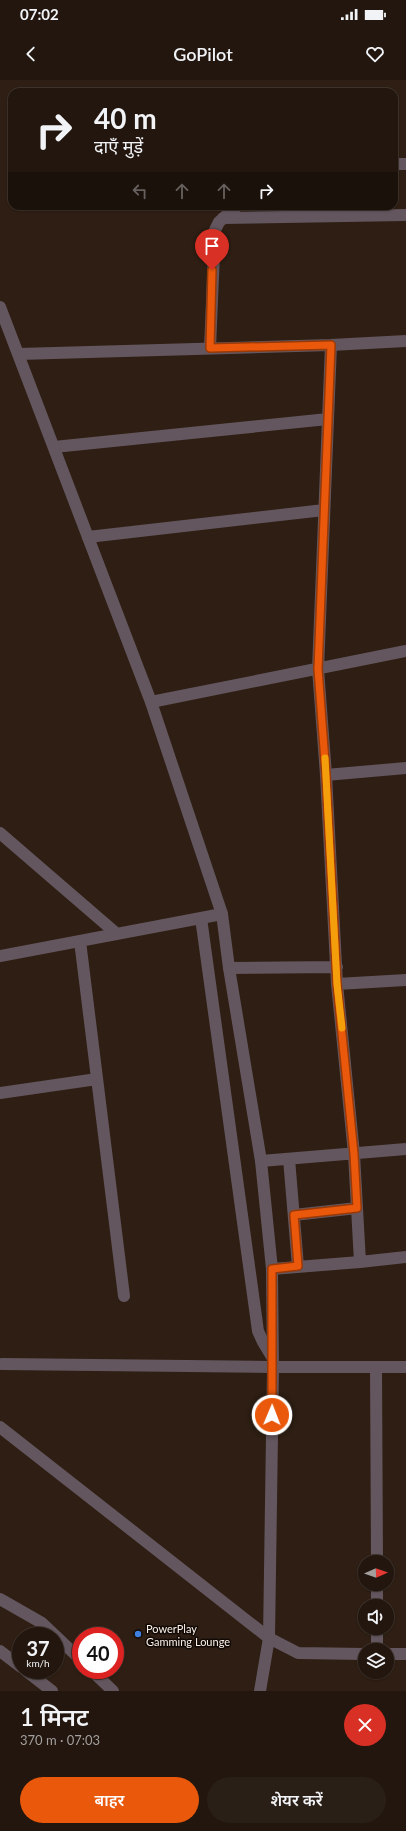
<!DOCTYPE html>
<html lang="hi">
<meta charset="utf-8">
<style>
body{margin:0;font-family:Lato,"Noto Sans Devanagari",sans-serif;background:#2a1f17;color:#f1f3f6;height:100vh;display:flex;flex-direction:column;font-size:15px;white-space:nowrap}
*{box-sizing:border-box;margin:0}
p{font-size:13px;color:#a29f9e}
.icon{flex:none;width:22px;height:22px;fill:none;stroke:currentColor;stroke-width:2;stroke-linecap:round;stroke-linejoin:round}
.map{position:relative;height:1611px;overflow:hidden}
.side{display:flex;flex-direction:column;background:#22160e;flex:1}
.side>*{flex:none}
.banner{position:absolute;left:8px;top:8px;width:390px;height:122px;border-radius:12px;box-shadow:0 1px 3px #0004,0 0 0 1px #3f352e;background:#22160e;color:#f1f3f6;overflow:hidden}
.needle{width:26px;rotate:88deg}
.tools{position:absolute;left:358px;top:1475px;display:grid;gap:8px}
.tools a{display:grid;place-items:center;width:36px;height:36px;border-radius:50%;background:#22160e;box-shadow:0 1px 3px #0004,0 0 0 1px #3f352e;font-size:20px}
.speed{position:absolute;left:12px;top:1547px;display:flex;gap:8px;font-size:20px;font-weight:700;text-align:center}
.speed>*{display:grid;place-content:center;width:52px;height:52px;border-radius:50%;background:#22160e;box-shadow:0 1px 3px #0004,0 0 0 1px #3f352e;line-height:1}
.speed small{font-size:10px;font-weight:400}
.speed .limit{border:6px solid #d22;background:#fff;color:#111}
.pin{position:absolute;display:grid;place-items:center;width:34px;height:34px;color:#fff;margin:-41px -17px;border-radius:50% 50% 50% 0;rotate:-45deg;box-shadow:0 0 4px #0007}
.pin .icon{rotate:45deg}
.me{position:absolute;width:44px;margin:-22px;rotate:1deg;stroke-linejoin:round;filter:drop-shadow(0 0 3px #0008)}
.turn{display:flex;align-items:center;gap:14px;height:84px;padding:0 20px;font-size:18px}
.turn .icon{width:52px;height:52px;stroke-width:2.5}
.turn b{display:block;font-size:28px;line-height:34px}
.lanes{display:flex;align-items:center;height:38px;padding:0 20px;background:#0003;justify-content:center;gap:20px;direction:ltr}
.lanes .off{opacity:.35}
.round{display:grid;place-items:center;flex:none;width:42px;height:42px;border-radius:21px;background:#2a1f17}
.overview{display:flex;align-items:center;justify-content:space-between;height:68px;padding:0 20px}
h1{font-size:24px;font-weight:600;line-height:30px}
.cta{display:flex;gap:8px;margin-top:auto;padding:8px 20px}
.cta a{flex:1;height:46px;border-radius:24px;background:#ea580c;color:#fff;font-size:16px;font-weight:600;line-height:46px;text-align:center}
.cta a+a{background:#2a1f17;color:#f1f3f6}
.status{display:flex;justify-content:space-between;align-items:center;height:28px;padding:0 20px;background:#22160e;direction:ltr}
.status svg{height:11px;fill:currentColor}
header{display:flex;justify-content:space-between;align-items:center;height:52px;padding:0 20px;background:#22160e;font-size:18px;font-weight:600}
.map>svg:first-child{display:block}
</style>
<div class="status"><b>07:02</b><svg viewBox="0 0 49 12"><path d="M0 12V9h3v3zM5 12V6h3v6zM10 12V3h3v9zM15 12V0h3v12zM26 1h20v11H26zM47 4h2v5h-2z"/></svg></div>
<header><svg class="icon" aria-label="back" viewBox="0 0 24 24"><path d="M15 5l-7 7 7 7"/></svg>GoPilot<svg class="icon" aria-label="heart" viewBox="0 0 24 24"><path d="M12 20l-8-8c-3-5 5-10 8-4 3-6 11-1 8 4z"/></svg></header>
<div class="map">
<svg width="406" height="1611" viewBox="0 0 406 1611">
<rect width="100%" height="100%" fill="#2e1e13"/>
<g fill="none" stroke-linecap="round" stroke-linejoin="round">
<!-- service -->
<path stroke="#63565e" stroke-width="12" d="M2 1284 273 1287"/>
<!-- minor -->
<path stroke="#63565e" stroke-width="12" d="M394 84H406
M223 138 406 135
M331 265 318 589 326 695 337 904 354 1074 360 1182
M210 268 215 150 219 142 237 126
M19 274 331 265 406 261
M54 367 328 339
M88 457 324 430
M151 622 406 571
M326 695 406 688
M0 753 117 854
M201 838 258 1251 263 1262 272 1277
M80 861 124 1216
M0 876 222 834
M229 888 337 887
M337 904 406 900
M0 1013 97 999
M289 1079 298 1186
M261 1081 406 1069
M294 1135 357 1128
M272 1189 360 1182 406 1177
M273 1287H406
M376 1288 377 1482
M0 1347 269 1558 298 1573 365 1574
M377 1504V1526
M377 1548V1570
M387 1574H406"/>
<!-- tertiary -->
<path stroke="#63565e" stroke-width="12" d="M0 227 151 622 222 834 229 888 261 1081 272 1189 273 1287 269 1558 260 1611
M0 1519 42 1543 81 1580
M0 1571 21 1587
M25 1590 52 1611
M91 1590 113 1611"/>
</g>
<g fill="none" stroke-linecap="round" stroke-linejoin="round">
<defs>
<path id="route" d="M212 190 210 268 331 265 318 589 326 695 337 904 354 1074 357 1128 294 1135 298 1186 272 1189V1335"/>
</defs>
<!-- route casing -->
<use href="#route" stroke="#983908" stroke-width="10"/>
<!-- route -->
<use href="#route" stroke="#ea580c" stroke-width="7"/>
<!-- slow -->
<path stroke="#f59e0b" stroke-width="7" d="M325 678 337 904 342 948"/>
</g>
<!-- markers -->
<circle fill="#3f7fe0" stroke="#110a06" stroke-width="1.5" cx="138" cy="1554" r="4"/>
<g text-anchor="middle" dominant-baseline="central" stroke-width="3" stroke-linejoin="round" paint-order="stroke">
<!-- poi labels -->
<g font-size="11" fill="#fcf1e9" stroke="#110a06" text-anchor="start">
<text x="146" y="1548">PowerPlay<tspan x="146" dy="13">Gamming Lounge</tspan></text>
</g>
</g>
</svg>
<div class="tools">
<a><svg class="needle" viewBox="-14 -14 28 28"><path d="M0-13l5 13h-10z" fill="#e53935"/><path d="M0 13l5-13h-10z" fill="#a29f9e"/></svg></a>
<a><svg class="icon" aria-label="sound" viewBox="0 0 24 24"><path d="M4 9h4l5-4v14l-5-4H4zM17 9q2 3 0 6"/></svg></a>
<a><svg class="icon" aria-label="layers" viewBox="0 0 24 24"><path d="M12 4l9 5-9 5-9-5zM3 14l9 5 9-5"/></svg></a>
</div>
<div class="speed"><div>37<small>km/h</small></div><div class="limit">40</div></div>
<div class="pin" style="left:212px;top:190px;background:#d93025"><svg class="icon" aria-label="arrive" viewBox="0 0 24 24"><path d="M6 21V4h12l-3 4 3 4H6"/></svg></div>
<svg class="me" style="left:272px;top:1335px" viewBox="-20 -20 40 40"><circle r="17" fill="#ea580c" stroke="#fff" stroke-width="3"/><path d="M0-11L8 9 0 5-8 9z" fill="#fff"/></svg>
<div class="banner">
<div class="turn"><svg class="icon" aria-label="right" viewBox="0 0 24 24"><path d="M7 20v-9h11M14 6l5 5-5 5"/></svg><div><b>40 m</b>दाएँ मुड़ें</div></div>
<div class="lanes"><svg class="icon off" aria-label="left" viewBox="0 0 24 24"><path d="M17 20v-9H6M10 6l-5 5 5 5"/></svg><svg class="icon off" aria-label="ahead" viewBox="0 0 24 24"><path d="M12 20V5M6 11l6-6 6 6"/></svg><svg class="icon off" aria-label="ahead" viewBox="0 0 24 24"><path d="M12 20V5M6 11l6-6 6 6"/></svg><svg class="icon" aria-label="right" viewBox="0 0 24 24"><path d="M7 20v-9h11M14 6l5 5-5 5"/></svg></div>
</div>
</div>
<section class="side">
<div class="overview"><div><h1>1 मिनट</h1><p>370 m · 07:03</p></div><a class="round" style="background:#d93025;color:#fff"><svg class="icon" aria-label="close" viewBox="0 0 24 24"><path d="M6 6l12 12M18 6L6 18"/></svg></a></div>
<div class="cta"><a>बाहर</a><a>शेयर करें</a></div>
</section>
